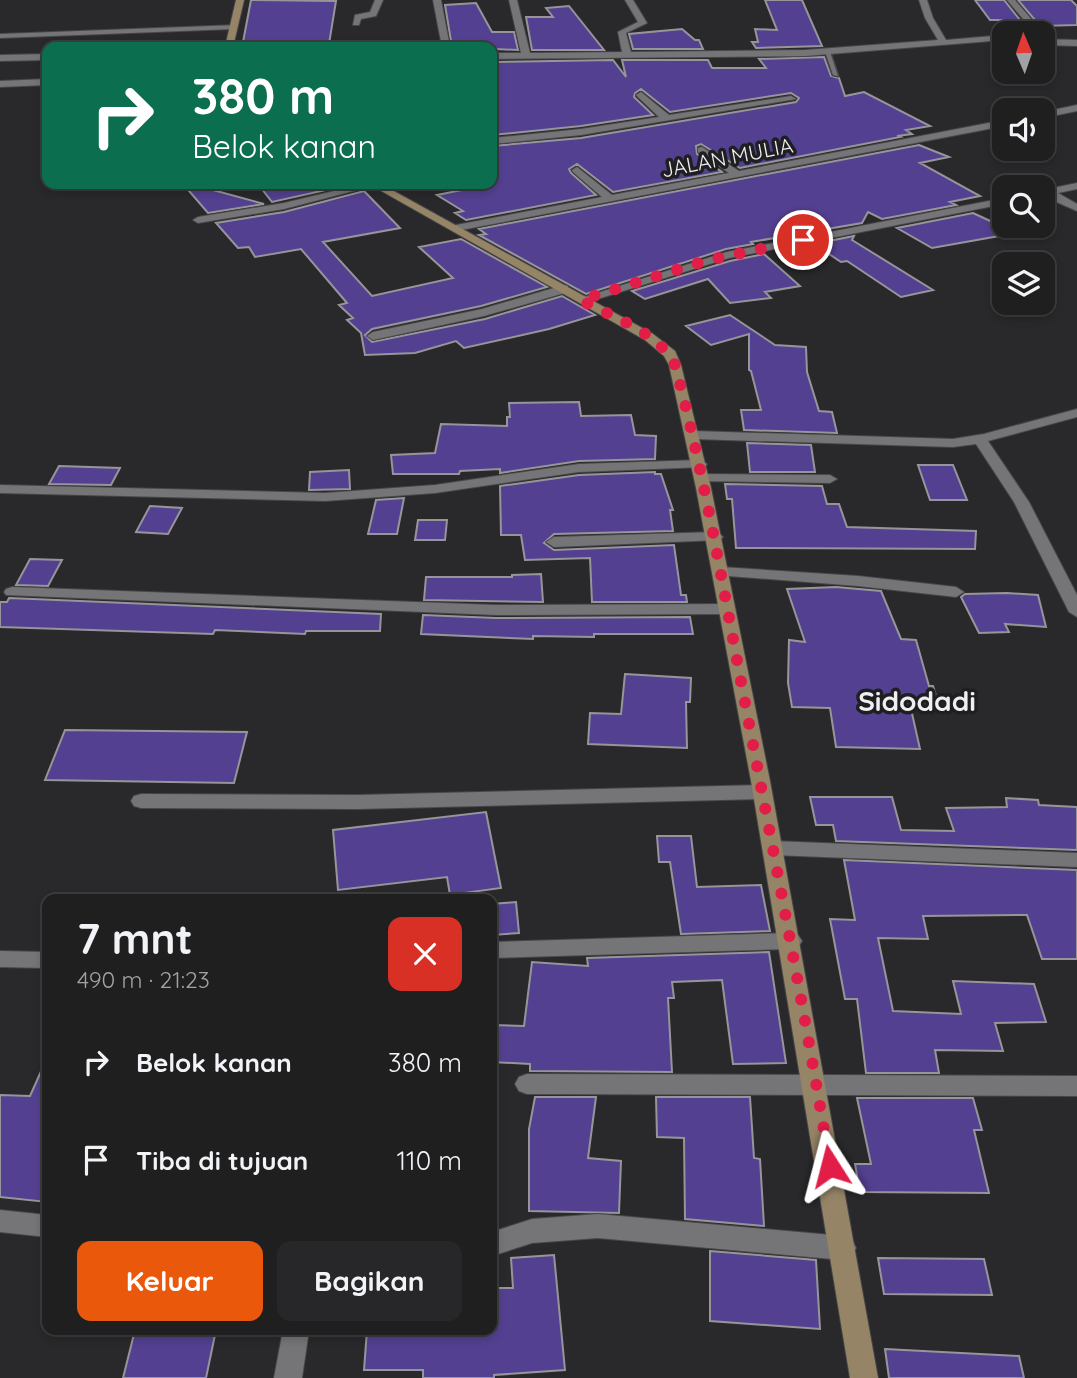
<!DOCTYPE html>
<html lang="id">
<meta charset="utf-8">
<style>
body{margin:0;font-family:Quicksand,sans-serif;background:#272729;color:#f1f3f6;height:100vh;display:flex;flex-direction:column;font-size:26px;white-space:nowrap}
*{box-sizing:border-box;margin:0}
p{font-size:23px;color:#a1a2a5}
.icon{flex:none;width:38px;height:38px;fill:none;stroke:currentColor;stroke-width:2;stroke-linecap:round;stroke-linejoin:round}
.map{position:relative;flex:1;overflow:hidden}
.sheet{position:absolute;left:42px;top:894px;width:455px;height:441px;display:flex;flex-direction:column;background:#1f1f20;border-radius:14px;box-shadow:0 4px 10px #0003,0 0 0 2px #3c3d3e}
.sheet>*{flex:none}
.guide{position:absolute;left:42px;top:42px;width:455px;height:147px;border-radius:14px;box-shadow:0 4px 10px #0003,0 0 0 2px #3c3d3e;background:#0b6e4f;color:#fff;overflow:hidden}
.needle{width:46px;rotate:358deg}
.buttons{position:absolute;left:992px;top:21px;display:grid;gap:14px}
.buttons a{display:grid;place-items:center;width:63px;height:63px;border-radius:14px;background:#1f1f20;box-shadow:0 4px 10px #0003,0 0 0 2px #3c3d3e;font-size:35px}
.pin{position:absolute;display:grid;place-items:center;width:60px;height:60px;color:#fff;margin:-30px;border:4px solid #fff;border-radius:50%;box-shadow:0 2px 7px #0007}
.me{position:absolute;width:77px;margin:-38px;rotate:351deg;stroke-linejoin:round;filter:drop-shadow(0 0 5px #0008)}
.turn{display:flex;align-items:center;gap:24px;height:147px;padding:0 35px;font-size:32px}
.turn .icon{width:91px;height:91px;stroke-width:2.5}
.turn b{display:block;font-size:49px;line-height:60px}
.round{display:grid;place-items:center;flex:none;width:74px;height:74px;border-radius:14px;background:#272729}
.summary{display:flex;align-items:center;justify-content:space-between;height:119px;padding:0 35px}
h1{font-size:42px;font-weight:700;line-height:52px}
.button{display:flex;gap:14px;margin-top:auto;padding:14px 35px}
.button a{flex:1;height:80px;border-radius:14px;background:#ea580c;color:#fff;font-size:28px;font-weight:700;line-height:80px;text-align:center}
.button a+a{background:#272729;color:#f1f3f6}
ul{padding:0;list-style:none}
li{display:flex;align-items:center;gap:21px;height:98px;padding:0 35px}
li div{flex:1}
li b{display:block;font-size:26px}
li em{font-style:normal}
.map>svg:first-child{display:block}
</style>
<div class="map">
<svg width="1077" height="1378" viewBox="0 0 1077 1378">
<rect width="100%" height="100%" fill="#29292b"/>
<!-- building -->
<path fill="#544090" stroke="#969599" stroke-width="2" d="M251 0 336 1 329 44 269 47 271 42H243Z
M765 0H802L822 46 756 48 752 42H758L755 29 777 30Z
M975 0H1004L1020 20H990Z
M1018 0H1071L1077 6V25L1040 26Z
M476 3 492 32H514L518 50 452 47 445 5Z
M569 6 604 50H532L526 17H553L546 8Z
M682 29 695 40H699L703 49H633L629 34Z
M824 57 831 76 839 78 845 96 864 92 930 126 906 130 912 134 897 136 900 137 740 168 701 144 696 146 697 154 722 172 613 192 577 164 569 169 571 173 596 195 466 220 455 213 463 211 437 195 492 184V146L581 138 796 102 799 98 791 93 670 112 641 89 635 93 634 97 653 115 581 126 492 135V62L613 60 626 77 622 60H708L712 68H766L759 59Z
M919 145 949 157 920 163 980 196 950 202 956 205 882 219 868 212 862 223 751 242 753 244 726 249 586 294 479 235 486 234 479 229Z
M183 184H191L264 204 208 213Z
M258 184H353L272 202Z
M364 191 400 228 323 242 372 296 453 278 419 247 461 239 547 287 481 306 372 329 365 335 372 342 485 319 562 296 595 315 549 329 464 348 456 341 415 353 365 355 361 333 347 320 353 318 339 305 347 303 301 249 255 257 249 247 238 248 216 223 284 212Z
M973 213 1016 233 932 248 897 228Z
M854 236 852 240 933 290 901 297 847 261 841 262 814 244Z
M764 254 800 286 765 292 771 298 730 303 708 279 645 299 632 291 730 261Z
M730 315 775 345 806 347 807 372 819 411 832 412 837 433 744 430 741 410H761L751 371 749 370V334L711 345 686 326Z
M579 402 581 416 631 415 635 435 656 436 655 459 579 461 500 473V469L460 471 459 474H393L391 455 435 453 441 424 507 426V417H510L509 403Z
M747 443 811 445 815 472H750Z
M918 465H953L967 500H930Z
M59 466 120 468 111 485 49 484Z
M349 470 350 489 309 490 310 472Z
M655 472V474H661L673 510H670L673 531 554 534 544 543 554 550 674 545 681 595H686L687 602H592L590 558 525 560 521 535H501L500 486 579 475Z
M725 484 822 486 827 504H839L847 527 976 531 975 549 736 548 732 499H727Z
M404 498 397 534H368L376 500Z
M150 506 182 508 168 534 136 532Z
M418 520H447L445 540H415Z
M30 559 62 560 48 586 16 585Z
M541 574 543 602 424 600 426 577H512V575Z
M836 587 881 591 901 639 916 640 929 686H933L940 709H911L920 749 836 747 830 708 792 707 788 683 789 640 805 642 787 589Z
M1007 593 1038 595 1046 627 1005 624 1009 632 979 633 961 597 965 594Z
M9 598 381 614 380 631H306L305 634 215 630 213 634 0 627V602H7Z
M423 615 496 618 690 617 693 634H594V637L533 636V639L421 634Z
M625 674 691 678 690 702H686L687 748 588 744 590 713 621 714Z
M65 730 247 732 234 783 45 780Z
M810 797H892L901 830 954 831 946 808 1007 807 1006 798 1038 800 1039 805 1077 807V850L836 841 833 825H816Z
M486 812 501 888 450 895 447 877 338 890 333 830Z
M657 836H691L697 887 761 885 770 931 681 934 670 862H659Z
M844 860 1077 870V959H1042L1027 915 923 916 928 939 878 938 893 1011 961 1014 953 981 1034 984 1046 1022 995 1023 1003 1051 935 1050 939 1073H866L857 999H845L830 919 855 920Z
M516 902 519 933 492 935V904Z
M769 952 786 1063 733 1064 722 980 672 982 674 998H668L672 1072 530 1071V1064L492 1062V1025L524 1026 532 962 588 966 587 958Z
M47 1058V1202L0 1197V1095L30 1096Z
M535 1097H596L588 1158 621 1161 619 1213 529 1211V1129Z
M656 1097H750L754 1158 760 1159 764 1226 685 1219 684 1138 657 1137Z
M857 1098H973L982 1130H974L989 1193 860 1192 855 1164H871Z
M710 1251 816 1260 820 1329 710 1321Z
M554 1255 565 1370 494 1375V1378H423V1370H364L367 1330H492V1288H513L511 1258Z
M878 1258 984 1259 992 1295 884 1294Z
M135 1330H216L206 1378H123Z
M885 1349 1019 1356 1024 1378H889Z"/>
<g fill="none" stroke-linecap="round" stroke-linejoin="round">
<defs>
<path id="service" d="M825 51 830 52 838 76 833 75Z"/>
<path id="minor" d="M375 0H383L376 16 361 19 359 25H353L355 15 370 12Z
M433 0H441L450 47H442Z
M509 0H517L530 53 622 52 618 32 638 22 625 0H633L647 23 626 33 631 52 805 50 938 40 925 18 919 0H927L933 18 946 40 1004 35V40L805 56 492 59V53H521Z
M1007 0H1015L1043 33H1035Z
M237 25 234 29 0 38V34Z
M1043 39 1077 40V46L1043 45Z
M47 54V60L0 61V55Z
M47 79V85L0 87V81Z
M641 92 669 115 791 96 796 99 581 135 492 144V138L581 129 659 117 638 97 636 95Z
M1077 105V111L1043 118V112Z
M1004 120V126L456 231 450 228 456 225 602 197 573 172 572 170 577 167 612 195 729 173 698 152V148L702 147 739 171Z
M1077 183V189L1058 193 1077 204V211L1043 196V190Z
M363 184H380L284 209 198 223 193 220 198 217 284 203Z
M1004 198V204L729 258 585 303 575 300 727 252Z
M564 285 568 286V292L484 316 373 340 367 336 373 332 482 309Z
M1077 409V417L988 441 1029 502 1063 568 1077 595V617L1069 612 1014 502 976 444 953 447 694 439 687 435 694 431 953 439 984 434Z
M700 460 707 464 705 467 579 472 435 493 325 501 0 493V485L325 493 435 485 579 464Z
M703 474 830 475 837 479 830 483 698 481 696 478 698 475Z
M715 532 720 534 723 537 720 540 554 547 546 542 554 537Z
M721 567 858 576 956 587 964 592 956 597 858 586 715 575 713 572 715 569Z
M12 587 496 605 727 604 735 609 727 614 496 615 6 595 4 592 6 589Z
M762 785 769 787 771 792 769 797 762 799 358 809 141 808 134 806 131 801 134 796 141 794 358 795Z
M773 841 1077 853V867L773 855 766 853 763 848 766 843Z
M791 933 798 935 802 941 798 947 791 949 492 958V942Z
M0 951 47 952V968L0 967Z
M527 1074 1077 1076V1096L527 1094 519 1091 515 1084 519 1077Z
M0 1210 47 1215V1237L0 1232Z
M598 1214 843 1236 852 1240 856 1248 852 1256 843 1260 598 1238 532 1243 492 1256V1232L532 1219Z
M283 1330H309L302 1378H274Z"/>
<path id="secondary" d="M236 0H244L233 47H225Z
M369 184H381L653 334 675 351 681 365 711 488 770 781 878 1378H850L751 781 696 488 669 365 664 356 645 340Z"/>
</defs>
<!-- service casing -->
<use href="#service" stroke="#474749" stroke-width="3"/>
<!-- minor casing -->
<use href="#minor" stroke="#474749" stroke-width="2"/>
<!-- secondary casing -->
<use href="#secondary" stroke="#474749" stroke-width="2"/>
<!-- service -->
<use href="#service" fill="#757578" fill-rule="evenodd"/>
<!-- minor -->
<use href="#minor" fill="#757578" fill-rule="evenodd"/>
<!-- secondary -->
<use href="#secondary" fill="#968467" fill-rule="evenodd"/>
</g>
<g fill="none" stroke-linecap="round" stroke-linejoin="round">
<!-- route -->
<path stroke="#e11d48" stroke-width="12" stroke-dasharray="0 21.6" d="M803 240 705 261 581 300C612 317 660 333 675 365 704 473 722 582 743 692 773 850 804 1007 830 1166"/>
</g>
<g text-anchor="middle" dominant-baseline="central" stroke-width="7" stroke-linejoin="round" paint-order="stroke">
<!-- far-street labels -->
<g font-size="21" fill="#efeef0" stroke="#1f1f22">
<text transform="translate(727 157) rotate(-11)">JALAN MULIA</text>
</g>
<!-- quarter labels -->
<g font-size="28" font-weight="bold" fill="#efeef0" stroke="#1f1f22">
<text x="917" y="700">Sidodadi</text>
</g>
</g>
</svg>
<div class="buttons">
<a><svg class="needle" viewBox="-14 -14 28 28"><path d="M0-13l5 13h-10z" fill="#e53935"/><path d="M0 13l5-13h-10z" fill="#a1a2a5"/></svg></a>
<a><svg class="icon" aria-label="sound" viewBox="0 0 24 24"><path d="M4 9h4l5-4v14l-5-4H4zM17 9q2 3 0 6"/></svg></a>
<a><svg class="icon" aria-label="search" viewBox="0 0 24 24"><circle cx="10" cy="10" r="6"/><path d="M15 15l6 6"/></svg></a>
<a><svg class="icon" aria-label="layers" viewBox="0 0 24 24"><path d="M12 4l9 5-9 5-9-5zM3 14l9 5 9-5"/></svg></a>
</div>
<div class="pin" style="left:803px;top:240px;background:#d93025"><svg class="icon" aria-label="arrive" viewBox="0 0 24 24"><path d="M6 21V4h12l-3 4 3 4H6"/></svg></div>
<svg class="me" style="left:830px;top:1166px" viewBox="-20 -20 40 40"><path d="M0-17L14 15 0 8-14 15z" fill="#e11d48" stroke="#fff" stroke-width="4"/></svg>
<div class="guide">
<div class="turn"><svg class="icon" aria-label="right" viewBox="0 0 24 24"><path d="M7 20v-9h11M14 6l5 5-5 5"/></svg><div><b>380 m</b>Belok kanan</div></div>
</div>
<section class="sheet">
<div class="summary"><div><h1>7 mnt</h1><p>490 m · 21:23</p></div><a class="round" style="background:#d93025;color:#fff"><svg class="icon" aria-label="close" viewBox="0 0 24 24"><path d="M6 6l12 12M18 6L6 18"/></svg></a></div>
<ul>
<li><svg class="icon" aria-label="right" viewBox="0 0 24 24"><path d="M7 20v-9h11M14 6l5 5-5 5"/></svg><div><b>Belok kanan</b></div><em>380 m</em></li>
<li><svg class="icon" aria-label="arrive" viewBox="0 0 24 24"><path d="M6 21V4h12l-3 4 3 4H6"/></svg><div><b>Tiba di tujuan</b></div><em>110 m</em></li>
</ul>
<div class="button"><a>Keluar</a><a>Bagikan</a></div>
</section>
</div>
